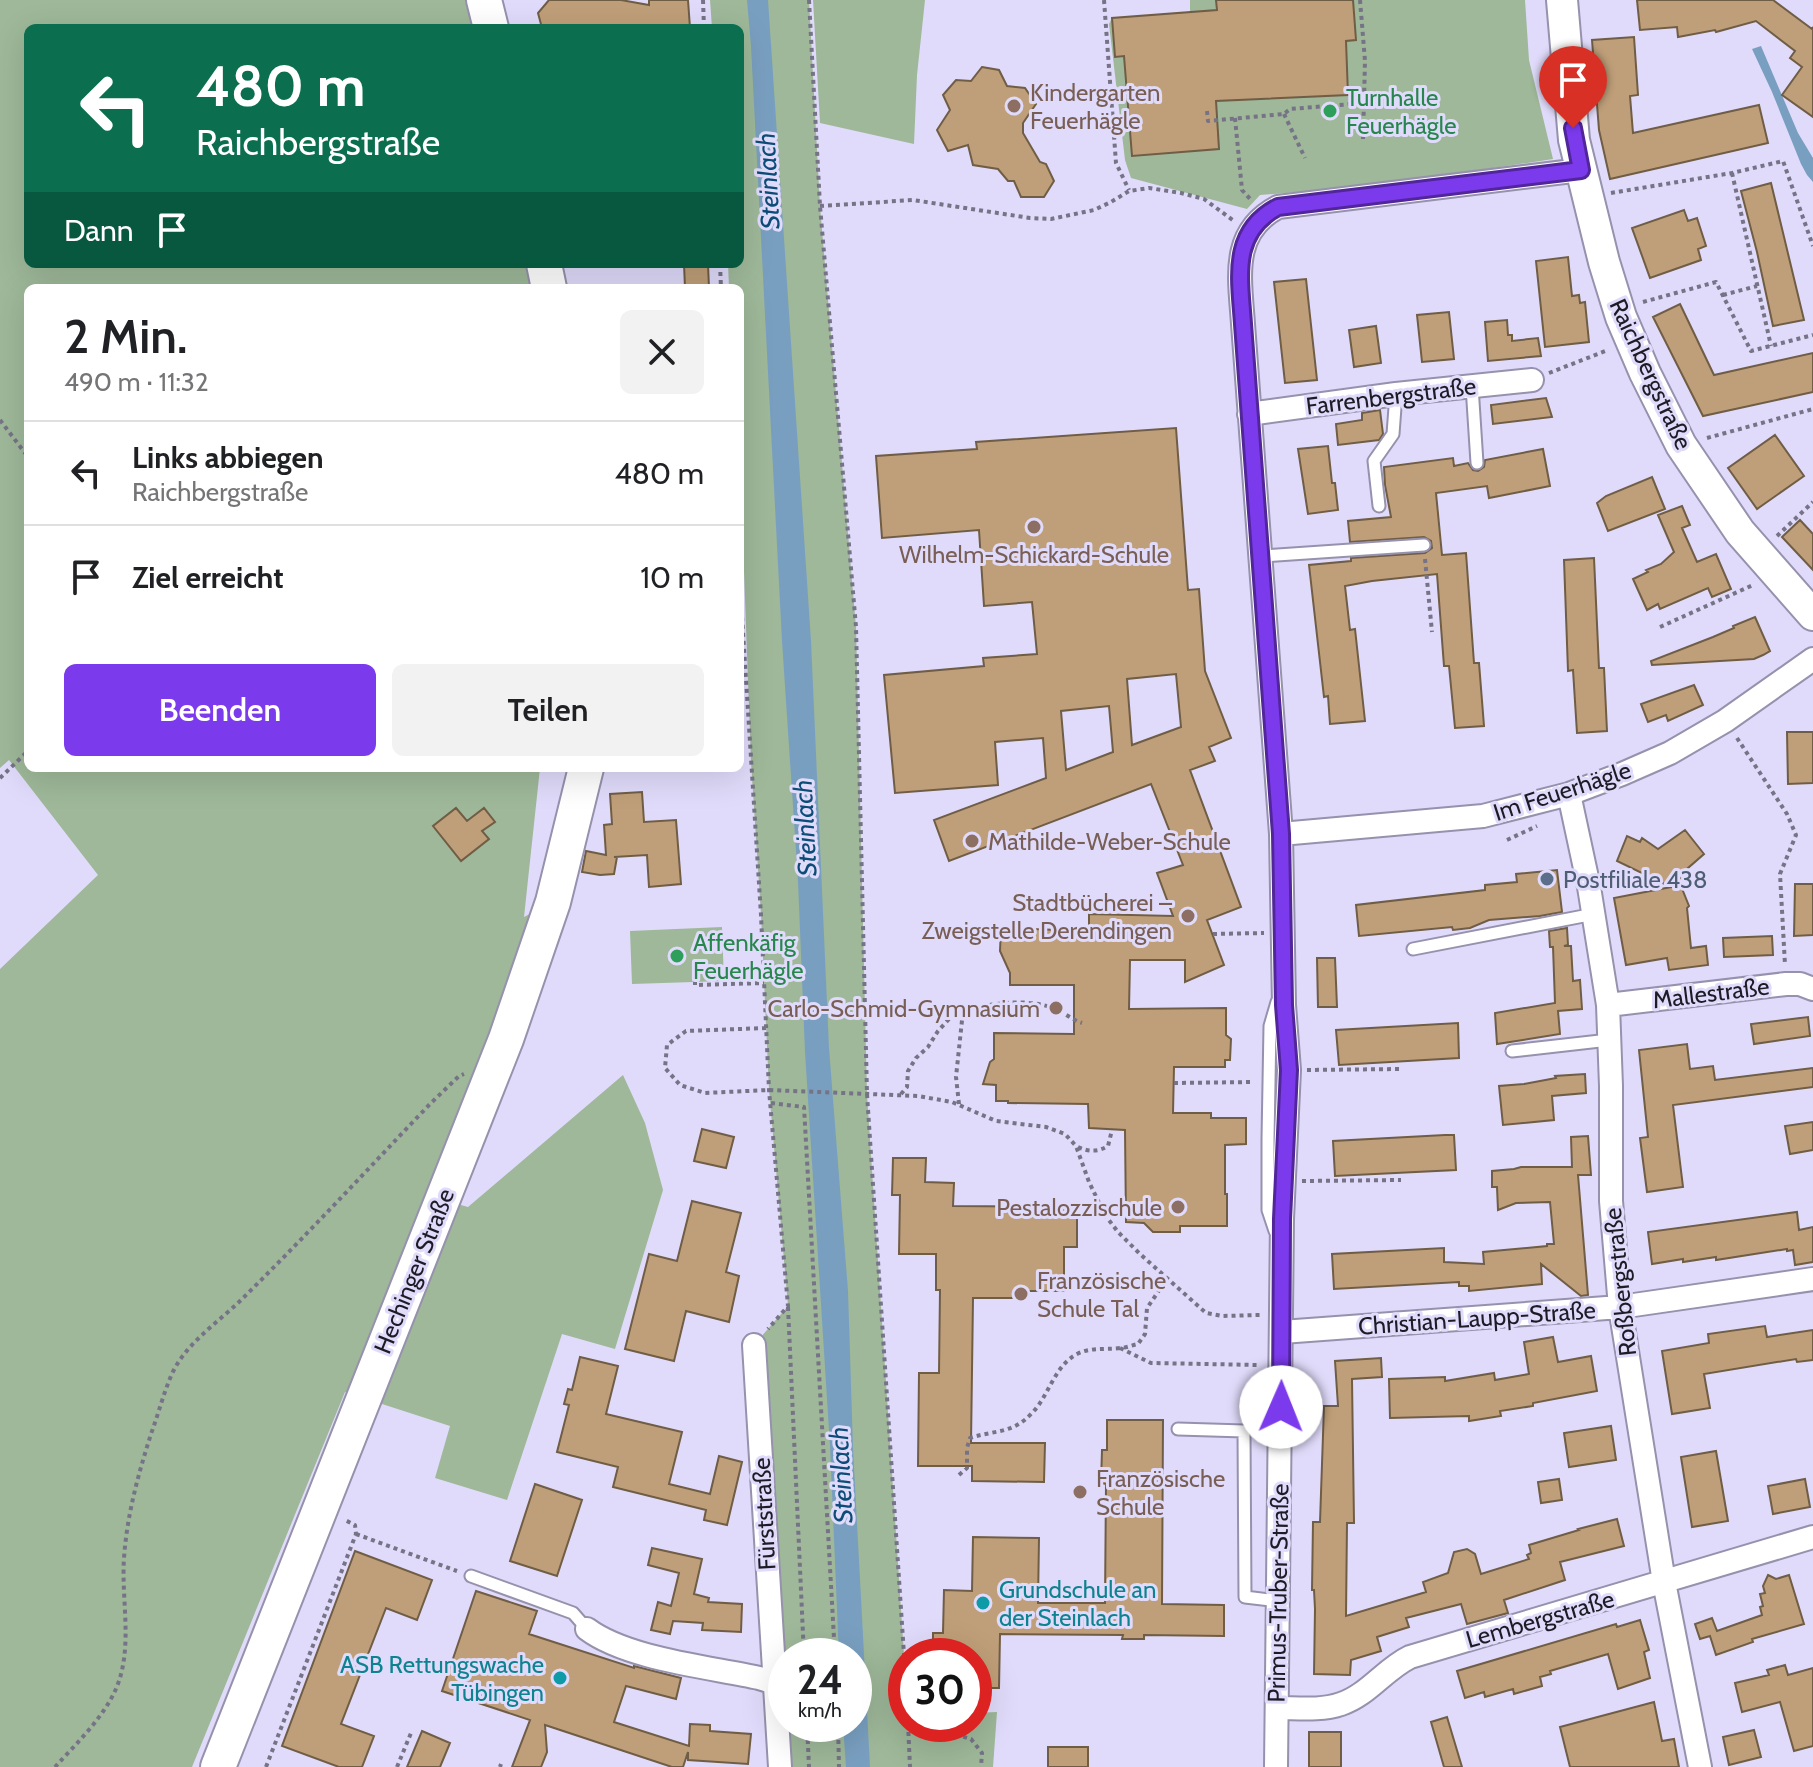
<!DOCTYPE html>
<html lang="de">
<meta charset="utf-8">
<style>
body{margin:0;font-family:Cabin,sans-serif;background:#f2f2f2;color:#202124;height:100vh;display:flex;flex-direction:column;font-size:30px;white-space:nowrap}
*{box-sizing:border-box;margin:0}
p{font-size:26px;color:#757577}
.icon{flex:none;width:44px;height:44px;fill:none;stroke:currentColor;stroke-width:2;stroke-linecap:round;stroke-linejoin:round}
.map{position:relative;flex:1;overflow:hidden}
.sheet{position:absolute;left:24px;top:284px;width:720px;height:488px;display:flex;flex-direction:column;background:#fff;border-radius:12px;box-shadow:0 8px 32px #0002}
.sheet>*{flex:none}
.hud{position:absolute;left:24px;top:24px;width:720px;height:244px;border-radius:12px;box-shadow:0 8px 32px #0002;background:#0b6e4f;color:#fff;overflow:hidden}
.speed{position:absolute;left:768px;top:1638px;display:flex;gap:16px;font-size:40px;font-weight:700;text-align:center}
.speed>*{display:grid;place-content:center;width:104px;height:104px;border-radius:50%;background:#fff;box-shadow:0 8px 32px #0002;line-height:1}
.speed small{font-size:20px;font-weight:400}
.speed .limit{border:12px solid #d22;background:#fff;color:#111}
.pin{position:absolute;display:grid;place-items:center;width:68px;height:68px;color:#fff;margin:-82px -34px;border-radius:50% 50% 50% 0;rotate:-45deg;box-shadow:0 0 8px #0007}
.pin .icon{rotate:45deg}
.me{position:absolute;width:88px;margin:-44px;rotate:1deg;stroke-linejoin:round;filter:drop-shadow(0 0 6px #0008)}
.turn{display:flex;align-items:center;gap:28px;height:168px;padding:0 40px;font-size:36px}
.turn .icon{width:104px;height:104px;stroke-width:2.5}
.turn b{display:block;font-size:56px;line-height:68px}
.then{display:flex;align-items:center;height:76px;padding:0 40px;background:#0003;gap:16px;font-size:30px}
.round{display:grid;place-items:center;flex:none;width:84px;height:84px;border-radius:12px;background:#f2f2f2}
.head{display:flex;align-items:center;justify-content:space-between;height:136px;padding:0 40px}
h1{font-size:48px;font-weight:600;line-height:60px}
.cta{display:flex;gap:16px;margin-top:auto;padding:16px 40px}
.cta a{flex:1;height:92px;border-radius:12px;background:#7c3aed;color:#fff;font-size:32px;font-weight:600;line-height:92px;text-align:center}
.cta a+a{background:#f2f2f2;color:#202124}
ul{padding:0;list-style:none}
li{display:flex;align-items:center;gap:24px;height:104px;padding:0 40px;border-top:2px solid #e0e0e0}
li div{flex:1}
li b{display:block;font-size:30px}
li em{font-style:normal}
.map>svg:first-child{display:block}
</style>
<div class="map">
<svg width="1813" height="1767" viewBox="0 0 1813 1767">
<rect width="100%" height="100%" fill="#e0dbfa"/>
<!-- green -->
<path fill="#9eb899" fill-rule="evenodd" d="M0 0H466L472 28H28V264H527L533 288H28V768H540L524 917 553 902 443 1200 468 1207 623 1075 645 1123 663 1190 615 1349 562 1334 507 1500 435 1478 450 1426 345 1392 192 1767H0V969L98 875 9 760 0 768Z
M710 0H809L820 206 856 627 867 1094 906 1685V1724H974V1713L997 1712 993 1767H780L754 1345 788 1306 769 1090 761 915 751 762 740 462V288H729L728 264H740V28H712ZM786 1656H854V1724H786Z
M813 0H925L917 75 914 144 820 123Z
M1190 0H1525L1529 60 1553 159 1368 187 1260 195 1247 209 1131 178 1125 160 1109 24 1112 18 1190 12Z
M722 927 724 981 632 984 630 931Z"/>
<!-- water -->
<path fill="#799fc0" d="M747 0H768L811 641 829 1048 848 1291 853 1448 870 1767H846L843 1724H854V1656H839L830 1446 805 1052 798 881 782 641 751 46Z
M1761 46 1798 133 1813 158V182L1807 175 1801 164 1772 92 1752 49Z"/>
<!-- building -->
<path fill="#bf9f79" stroke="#705d46" stroke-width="2" fill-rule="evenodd" d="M549 0H621L649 5V0H688L690 28H542L538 13Z
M1216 0H1353L1356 40 1346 41 1348 95 1216 101 1219 149 1132 156 1124 56 1115 57 1112 18 1217 10Z
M1637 0H1773L1812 29 1813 27V117L1782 95 1802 67 1790 58 1795 51 1756 21 1716 32 1715 30 1678 37 1677 27 1640 30Z
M1634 37 1638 95 1630 96 1633 133 1759 105 1768 143 1610 179 1599 130 1592 40Z
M982 67 999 70 1007 86 1025 88 1036 104 1023 123V133L1040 162 1046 164 1054 181 1044 197H1021L1014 181H1008L998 169 973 165 968 145 948 151 937 130 950 110 943 95 956 80 971 81Z
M1771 183 1804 320 1773 326 1757 252 1741 191Z
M1684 210 1688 221 1697 218 1706 246 1698 249 1701 260 1650 278 1632 228Z
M1568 257 1572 296 1579 295 1580 303 1585 302 1589 342 1545 347 1536 261Z
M684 264H708L709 288H685Z
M1306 279 1317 380 1285 383 1274 282Z
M1680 304 1714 375 1813 353V392L1703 416 1653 317Z
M1449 312 1454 359 1422 362 1417 315Z
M1507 320 1508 335H1512V341L1538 338 1541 356 1488 361 1485 322Z
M1376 326 1381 363 1354 367 1349 330Z
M1546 398 1552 417 1493 424 1491 405Z
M1380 410 1383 434 1379 440 1338 445 1336 424 1362 420V413Z
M1176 428 1188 590 1199 589 1205 671 1231 738 1209 747 1215 761 1190 770 1241 907 1207 920 1224 965 1185 982V960H1130L1129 1009 1226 1008V1035L1231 1039 1230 1060H1225V1067H1174L1173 1113H1211V1118H1246V1144L1225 1145V1194H1227V1226H1180V1232H1153L1144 1223 1126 1222 1125 1130 1089 1128 1088 1104 1008 1103V1101H996V1085L983 1084 990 1062 994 1059V1033L1074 1034V985H1010V973L1000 951 1001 928 1089 931V914L1173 916 1157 873 1183 865 1151 784 949 861 934 820 1046 778 1043 738 995 742 998 785 895 793 884 675 984 666 983 658 1037 654 1032 602 984 606 979 530 882 538 876 456 977 449 976 442ZM1176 674 1181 727 1132 745 1127 679ZM1109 706 1113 752 1066 770 1061 711Z
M1775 435 1804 476 1757 509 1728 468Z
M1328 446 1332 483H1335L1338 510 1308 514 1298 449Z
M1543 449 1550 486 1489 498 1487 486 1436 493 1442 555 1466 553 1474 663H1479L1484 726 1455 728 1449 666H1444L1437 574 1372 581 1345 586 1350 630 1355 629 1365 721 1330 724 1328 696 1324 697 1309 565 1351 561V558L1425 553 1432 548 1431 541 1424 537 1350 542 1348 521 1391 517 1385 485 1384 467 1453 458 1454 466 1468 463 1473 470 1478 471 1484 467 1485 460Z
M1652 477 1665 509 1608 531 1597 503 1606 496Z
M1682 506 1690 525 1682 528 1697 562 1716 554 1731 589 1712 597 1708 588 1660 609 1658 604 1647 610 1633 579 1648 572 1646 570 1661 564 1674 552 1658 515Z
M1800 520 1813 534V570L1782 537Z
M1594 558 1599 668H1604L1607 731 1577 733 1573 670 1568 671 1564 560Z
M1755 617 1770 651 1763 655 1754 659 1652 665 1651 661 1713 637 1734 628 1733 626Z
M1694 685 1703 705 1668 721 1666 715 1648 722 1641 704Z
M1787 732H1813V783L1788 784Z
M642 792 644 822 676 820 681 884 649 887 647 855 614 857H617L614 874 600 875 582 872 586 851 606 855 604 825 612 824 610 794Z
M456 808 467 821 484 808 495 822 482 831 489 839 461 861 433 826Z
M1685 830 1704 854 1680 875 1683 891 1689 906 1687 908 1691 948 1706 946 1708 965 1669 970 1667 958 1626 965 1614 898 1671 887 1617 861 1627 836 1640 842 1642 838 1658 849Z
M1557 870 1562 912 1540 916 1489 920 1470 928 1453 930 1452 927 1359 936 1356 905 1485 890V885L1517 882 1516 874Z
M1795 884H1813V935L1794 936Z
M1567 928 1568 945 1564 946H1571L1573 981 1580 980 1582 1009 1558 1011 1560 1034 1497 1044 1495 1013 1555 1003 1553 947H1550L1549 931Z
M1772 936 1773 955 1724 957 1723 938Z
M1317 958H1335L1337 1007H1318Z
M1808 1017 1810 1036 1754 1044 1751 1024Z
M1458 1023 1459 1058 1339 1065 1336 1030Z
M1687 1044 1690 1069 1713 1066 1715 1080 1813 1068V1087L1673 1105 1683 1187 1647 1192 1640 1138 1648 1137 1639 1050Z
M1585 1074 1586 1093 1552 1096 1554 1120 1503 1125 1499 1086 1524 1084 1556 1078 1555 1076Z
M1813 1122V1150L1790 1154 1785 1126Z
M702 1129 734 1137 726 1168 694 1161Z
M1445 1135H1454L1456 1170 1335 1176 1333 1141Z
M1588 1136 1591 1175H1578L1588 1295 1581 1296 1541 1264 1542 1284 1469 1291V1286H1459V1282L1334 1289 1332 1254 1444 1248V1262L1484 1264 1483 1252 1547 1246V1244H1554L1550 1202 1516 1203 1498 1210 1497 1187H1492V1171L1514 1169 1521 1167H1572L1571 1137Z
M893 1158H926L925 1182 954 1183 953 1206 1077 1207V1247H1064V1291H1024V1298H973L971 1443H1045L1044 1482 972 1481V1466H918L919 1373H939L940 1290H936V1254H899L900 1195H892Z
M692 1201 741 1213 726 1272 739 1276 729 1322 686 1311 674 1361 625 1349 649 1254 677 1261Z
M1797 1212 1799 1230 1813 1227V1262L1795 1265 1793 1250 1787 1251V1249L1716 1260V1257L1683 1262V1259L1652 1264 1648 1232Z
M1765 1326 1767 1337 1813 1330V1360L1797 1362 1796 1359 1704 1374 1710 1408 1672 1414 1662 1351 1709 1343 1708 1334Z
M1553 1337 1558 1362 1591 1356 1597 1391 1533 1403V1406L1500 1411 1501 1416 1469 1421V1416L1390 1418 1389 1379 1445 1377V1381L1494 1373 1495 1380 1529 1374 1524 1342Z
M580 1357 618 1366 606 1414 682 1432 669 1484 710 1494 719 1456 742 1462 727 1525 704 1520 706 1510 613 1487 618 1467 557 1452 569 1405 564 1404 568 1389 572 1390Z
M1381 1358 1382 1377 1352 1379 1354 1523H1347L1346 1616 1426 1592 1423 1582 1448 1573 1454 1552 1467 1549 1475 1554 1481 1574 1529 1559 1527 1555 1531 1553 1529 1545 1579 1530 1578 1529 1617 1519 1624 1546 1560 1562 1565 1580 1504 1600 1508 1613 1467 1624 1461 1604 1406 1618 1409 1627 1377 1637 1381 1651 1351 1660 1350 1675 1314 1674 1315 1609 1314 1590H1312L1313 1522H1320L1324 1406H1338L1335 1361Z
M1107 1420H1163L1162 1604 1224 1605V1636L1144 1635V1639H1122L1123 1635 1000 1634 999 1688H974V1656H933V1633H943L944 1590 972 1591 973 1537 1039 1538 1038 1603H1105L1106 1484 1101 1483 1102 1450H1107Z
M1611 1426 1616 1460 1569 1467 1564 1433Z
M1716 1451 1728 1521 1692 1527 1681 1457Z
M1559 1479 1562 1500 1541 1503 1538 1482Z
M1805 1479 1810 1507 1773 1514 1768 1486Z
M535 1484 582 1500 557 1576 510 1561Z
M652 1548 702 1559 694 1594 709 1598 708 1602 742 1604 741 1632 702 1630 703 1623 673 1621 670 1634 651 1630 658 1602 671 1606 679 1573 648 1565Z
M355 1551 432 1580 417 1620 386 1608 341 1724 374 1736 362 1767H339L282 1746Z
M1768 1575 1776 1579 1789 1575 1804 1624 1752 1639 1753 1642 1716 1655 1710 1636 1700 1639 1695 1624 1712 1618 1717 1631 1762 1615 1760 1607 1763 1606 1760 1594 1765 1593 1763 1586Z
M476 1591 537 1611 529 1634 634 1668V1666L681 1678 676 1699 626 1686 614 1722 689 1746 690 1724 710 1725V1731L751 1734 748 1764 688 1760V1752L683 1767H672L545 1725 547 1752 541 1767H512L530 1720 442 1691Z
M1640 1620 1649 1650 1644 1652 1650 1678 1618 1689 1608 1654 1550 1671 1551 1674 1540 1677 1542 1686 1514 1694 1513 1689 1485 1697 1484 1692 1465 1698 1457 1671 1616 1624 1617 1627Z
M1785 1665 1788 1675 1813 1668V1746L1794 1751 1780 1702 1742 1712 1735 1683 1769 1675 1767 1670Z
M1654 1702 1662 1741 1674 1739 1679 1767H1570L1560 1727Z
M1447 1717 1462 1767H1444L1431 1722Z
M1754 1730 1761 1757 1729 1765 1723 1737Z
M422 1731 450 1743 440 1767H407Z
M1309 1732H1341V1767H1309Z
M1048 1747H1088V1767H1048Z"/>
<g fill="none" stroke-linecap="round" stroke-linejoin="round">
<defs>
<path id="lane" d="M1472 386 1477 463
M1379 506 1374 461 1393 434 1396 394
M1261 556 1424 545
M1413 949 1594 914
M1512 1051 1609 1040
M1275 1231 1268 1210V1139L1270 1026 1277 1002
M1178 1429 1244 1431 1245 1597 1278 1601
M471 1576 573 1613 587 1629"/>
<path id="street" d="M1249 414 1396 394 1532 380
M1569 794 1589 887 1608 1005 1611 1086V1201L1620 1307 1664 1582 1700 1767
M1281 834 1483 816 1569 794 1622 774 1670 753 1725 721 1813 659
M1608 1005 1786 984H1800L1813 989
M1282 1332 1620 1307 1813 1279
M754 1345 780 1767
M587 1629C627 1659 709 1667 759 1678L775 1683
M1277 1708C1297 1708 1321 1711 1341 1704 1368 1695 1385 1669 1410 1657L1813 1537
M1276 1767 1282 1219 1289 1070 1284 1005 1281 834 1243 324C1240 278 1230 232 1278 207L1581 170"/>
<path id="secondary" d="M1562 0 1574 140 1604 262 1621 317 1645 373 1681 445 1740 532 1813 615"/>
<path id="primary" d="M484 0 491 28
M544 264 549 288
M218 1767 506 1039 553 902 586 768"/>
</defs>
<!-- lane casing -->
<use href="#lane" stroke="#9691ad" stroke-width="15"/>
<!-- street casing -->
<use href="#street" stroke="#9691ad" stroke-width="26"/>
<!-- secondary casing -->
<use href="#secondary" stroke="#9691ad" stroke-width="34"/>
<!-- primary casing -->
<use href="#primary" stroke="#9691ad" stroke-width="38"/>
<!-- path -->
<path stroke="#767387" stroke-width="4" stroke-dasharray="4 4" stroke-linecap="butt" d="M703 0 704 28
M809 0 820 206 856 627 867 1094 906 1685
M1104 0 1116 163 1129 190
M1360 0 1365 61 1363 139
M1207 111 1208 121 1284 114 1290 109 1364 103
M1284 114 1305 158
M1235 118 1242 190 1251 200
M1732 173 1771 346
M1611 193 1732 173 1783 161 1813 246
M820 206 913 200 1030 218 1051 219 1094 210 1111 202 1129 191 1149 188 1181 193 1204 199 1234 221
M720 264 721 288
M1723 295 1757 286
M1643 302 1716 282 1751 351 1813 335
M1549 373 1608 350
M0 420 28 457
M1707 438 1813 409
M1777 536 1813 502
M1425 559 1432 632
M740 585 761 915 769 1090 788 1306 768 1329
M1660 627 1753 585
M1737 738 1787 814 1796 835 1780 874 1785 965
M0 778 28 751
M1507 840 1537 826
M1213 934 1264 933
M695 981V985L764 983
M766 1028 686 1031 667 1045 665 1068 680 1085 705 1093 769 1090 918 1096 952 1102 996 1121 1046 1127 1065 1134 1076 1146 1089 1182 1105 1215 1118 1232 1140 1254 1206 1313 1222 1316 1260 1315
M1307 1070 1402 1069
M1174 1083 1254 1082
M901 1094 907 1087 908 1071 916 1058 928 1047 938 1031 949 1019 963 1011
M771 1103 804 1107 835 1656
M959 1104 956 1077 963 1011C992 1003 1025 998 1053 1008 1064 1012 1072 1020 1082 1023
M1078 1147C1089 1152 1098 1152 1108 1146L1112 1130
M1302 1181 1401 1180
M788 1307 804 1656
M1120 1348 1151 1363 1259 1365
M959 1475 967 1468V1448L970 1438C994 1430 1013 1434 1032 1413 1049 1396 1054 1366 1077 1354 1091 1347 1104 1350 1120 1348 1126 1348 1132 1345 1138 1344L1145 1334 1147 1308 1167 1279
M356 1534 457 1571
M807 1724 809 1767
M838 1724 839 1767
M908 1724 910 1767
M908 1729 944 1731 971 1739 982 1753 981 1767
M55 1767C76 1744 102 1719 115 1691 134 1650 121 1601 124 1558 127 1515 138 1475 151 1434 158 1415 163 1395 171 1376 184 1345 216 1324 240 1301 305 1237 367 1170 430 1104L459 1076 464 1074
M266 1767 356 1534 355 1525 345 1520
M397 1767 411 1733
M500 1767 501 1764"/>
<!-- lane -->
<use href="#lane" stroke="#fff" stroke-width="11"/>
<!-- street -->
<use href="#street" stroke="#fff" stroke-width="22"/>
<!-- secondary -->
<use href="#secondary" stroke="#fff" stroke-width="30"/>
<!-- primary -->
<use href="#primary" stroke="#fff" stroke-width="34"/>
</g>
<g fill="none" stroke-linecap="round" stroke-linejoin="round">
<defs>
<path id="route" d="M1281 1407 1282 1219 1289 1070 1284 1005 1281 834 1243 324C1240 278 1230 232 1278 207L1581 170 1573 128"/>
</defs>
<!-- route casing -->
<use href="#route" stroke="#51269a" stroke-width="20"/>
<!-- route -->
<use href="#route" stroke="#7c3aed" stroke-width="14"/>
</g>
<!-- markers -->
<g fill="#8d6e63" stroke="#e0dbfa" stroke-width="3">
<circle cx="1014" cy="106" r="8"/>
<circle cx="1034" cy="527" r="8"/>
<circle cx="972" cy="841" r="8"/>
<circle cx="1188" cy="916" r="8"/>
<circle cx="1056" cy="1008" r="8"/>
<circle cx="1178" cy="1207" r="8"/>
<circle cx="1021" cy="1294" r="8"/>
<circle cx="1080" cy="1492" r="8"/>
</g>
<g fill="#2e9e5b" stroke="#e0dbfa" stroke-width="3">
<circle cx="1330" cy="111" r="8"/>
<circle cx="677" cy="956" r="8"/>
</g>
<circle fill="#5c6f8a" stroke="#e0dbfa" stroke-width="3" cx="1547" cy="879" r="8"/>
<g fill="#0f9aa8" stroke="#e0dbfa" stroke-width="3">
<circle cx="983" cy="1603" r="8"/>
<circle cx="560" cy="1678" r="8"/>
</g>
<g text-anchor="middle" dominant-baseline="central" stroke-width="6" stroke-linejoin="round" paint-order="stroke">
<!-- education labels -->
<g font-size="24" fill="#785e54" stroke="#e0dbfa" text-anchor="start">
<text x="1030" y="92">Kindergarten<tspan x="1030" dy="28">Feuerhägle</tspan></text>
<text x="1034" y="554" text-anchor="middle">Wilhelm-Schickard-Schule</text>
<text x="988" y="841">Mathilde-Weber-Schule</text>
<text x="1172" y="902" text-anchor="end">Stadtbücherei –<tspan x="1172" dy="28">Zweigstelle Derendingen</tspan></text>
<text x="1040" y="1008" text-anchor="end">Carlo-Schmid-Gymnasium</text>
<text x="1162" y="1207" text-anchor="end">Pestalozzischule</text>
<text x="1037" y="1280">Französische<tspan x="1037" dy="28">Schule Tal</tspan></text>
<text x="1096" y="1478">Französische<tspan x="1096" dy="28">Schule</tspan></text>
</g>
<!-- leisure labels -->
<g font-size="24" fill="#27864d" stroke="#e0dbfa" text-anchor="start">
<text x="1346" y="97">Turnhalle<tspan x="1346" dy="28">Feuerhägle</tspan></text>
<text x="693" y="942">Affenkäfig<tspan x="693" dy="28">Feuerhägle</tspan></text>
</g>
<!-- street labels -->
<g font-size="24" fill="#1d1b26" stroke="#e0dbfa">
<text transform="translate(1651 374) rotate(65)">Raichbergstraße</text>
<text transform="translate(1391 396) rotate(-7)">Farrenbergstraße</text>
<text transform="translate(1562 791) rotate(-18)">Im Feuerhägle</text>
<text transform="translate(1711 993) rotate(-7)">Mallestraße</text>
<text transform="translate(414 1271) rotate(-68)">Hechinger Straße</text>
<text transform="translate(1620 1282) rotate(-96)">Roßbergstraße</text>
<text transform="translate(1477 1318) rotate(-4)">Christian-Laupp-Straße</text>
<text transform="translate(764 1514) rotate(-93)">Fürststraße</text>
<text transform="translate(1278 1593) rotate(-89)">Primus-Truber-Straße</text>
<text transform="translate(1540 1619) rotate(-16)">Lembergstraße</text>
</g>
<!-- service labels -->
<g font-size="24" fill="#4e5e75" stroke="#e0dbfa" text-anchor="start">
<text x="1563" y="879">Postfiliale 438</text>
</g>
<!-- culture labels -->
<g font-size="24" fill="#0d838f" stroke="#e0dbfa" text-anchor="start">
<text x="999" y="1589">Grundschule an<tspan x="999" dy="28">der Steinlach</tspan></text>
<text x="544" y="1664" text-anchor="end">ASB Rettungswache<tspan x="544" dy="28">Tübingen</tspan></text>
</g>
<!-- water labels -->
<g font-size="26" font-style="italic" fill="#0c4c77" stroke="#e0dbfa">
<text transform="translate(768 181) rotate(-93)">Steinlach</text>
<text transform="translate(805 828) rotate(-93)">Steinlach</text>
<text transform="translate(841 1475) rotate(-93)">Steinlach</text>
</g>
</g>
</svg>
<div class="speed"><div>24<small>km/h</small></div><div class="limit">30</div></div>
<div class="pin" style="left:1573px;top:128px;background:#d93025"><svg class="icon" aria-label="arrive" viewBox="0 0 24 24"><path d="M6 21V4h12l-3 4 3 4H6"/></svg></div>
<svg class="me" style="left:1281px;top:1407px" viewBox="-20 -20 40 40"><circle r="19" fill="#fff"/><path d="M0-13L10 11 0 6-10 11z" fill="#7c3aed"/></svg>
<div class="hud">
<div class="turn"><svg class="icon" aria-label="left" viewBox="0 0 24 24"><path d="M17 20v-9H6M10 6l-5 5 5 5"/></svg><div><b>480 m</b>Raichbergstraße</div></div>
<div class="then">Dann<svg class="icon" aria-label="arrive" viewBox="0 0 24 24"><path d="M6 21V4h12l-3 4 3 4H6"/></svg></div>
</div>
<section class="sheet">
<div class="head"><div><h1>2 Min.</h1><p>490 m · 11:32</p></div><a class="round"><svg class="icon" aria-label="close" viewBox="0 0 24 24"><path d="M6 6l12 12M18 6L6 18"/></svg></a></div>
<ul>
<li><svg class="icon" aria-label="left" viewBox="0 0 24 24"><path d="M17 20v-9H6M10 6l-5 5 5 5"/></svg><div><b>Links abbiegen</b><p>Raichbergstraße</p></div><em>480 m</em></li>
<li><svg class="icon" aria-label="arrive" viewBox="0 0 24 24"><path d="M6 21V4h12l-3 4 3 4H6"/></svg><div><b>Ziel erreicht</b></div><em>10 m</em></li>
</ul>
<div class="cta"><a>Beenden</a><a>Teilen</a></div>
</section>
</div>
